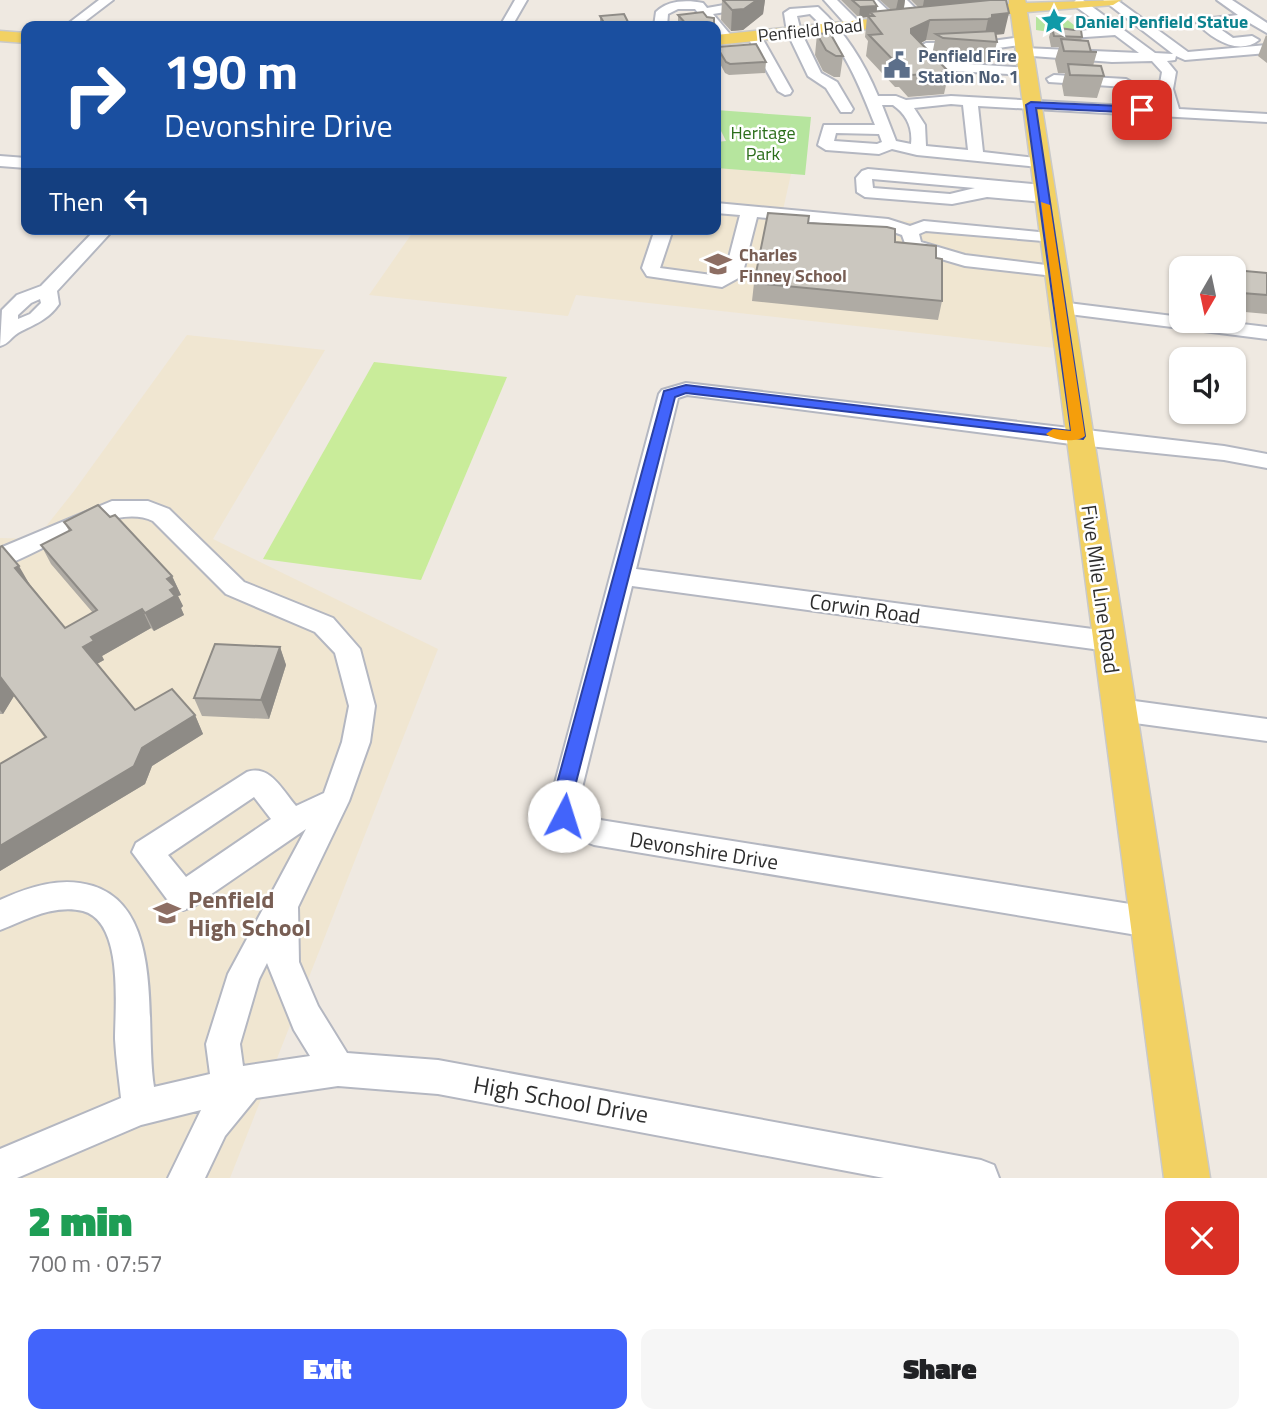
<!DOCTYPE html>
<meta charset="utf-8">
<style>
body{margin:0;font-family:"Titillium Web",sans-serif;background:#f6f6f6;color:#202124;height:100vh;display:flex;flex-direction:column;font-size:26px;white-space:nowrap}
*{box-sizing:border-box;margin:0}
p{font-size:23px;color:#757577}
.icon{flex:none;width:38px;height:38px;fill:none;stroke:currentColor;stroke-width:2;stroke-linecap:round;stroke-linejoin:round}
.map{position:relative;height:1178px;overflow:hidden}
.sheet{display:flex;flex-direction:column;background:#fff;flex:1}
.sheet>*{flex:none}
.hud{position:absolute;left:21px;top:21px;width:700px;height:214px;border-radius:14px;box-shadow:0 2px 5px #0004;background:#1a4fa0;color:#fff;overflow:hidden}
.needle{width:46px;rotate:189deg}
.buttons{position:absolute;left:1169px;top:256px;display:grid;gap:14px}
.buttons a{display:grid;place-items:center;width:77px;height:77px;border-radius:14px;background:#fff;box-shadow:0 2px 5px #0004;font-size:35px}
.pin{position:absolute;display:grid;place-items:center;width:60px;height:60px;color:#fff;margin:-30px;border-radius:14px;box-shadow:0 4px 10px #0006}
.me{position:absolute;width:77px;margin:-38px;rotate:5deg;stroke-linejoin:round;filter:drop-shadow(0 0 5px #0008)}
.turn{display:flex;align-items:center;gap:24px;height:147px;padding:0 28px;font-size:32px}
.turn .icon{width:91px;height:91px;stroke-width:2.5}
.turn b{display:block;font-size:49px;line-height:60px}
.then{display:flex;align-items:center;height:66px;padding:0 28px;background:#0003;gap:14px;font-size:26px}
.round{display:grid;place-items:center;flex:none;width:74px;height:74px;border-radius:14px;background:#f6f6f6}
.overview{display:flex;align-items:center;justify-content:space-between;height:119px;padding:0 28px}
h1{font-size:42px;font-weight:800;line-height:52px;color:#1e9e55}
.cta{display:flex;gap:14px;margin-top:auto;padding:14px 28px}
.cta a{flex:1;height:80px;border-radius:14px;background:#4264fb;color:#fff;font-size:28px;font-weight:800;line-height:80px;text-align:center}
.cta a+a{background:#f6f6f6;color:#202124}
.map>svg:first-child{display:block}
</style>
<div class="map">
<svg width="1267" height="1178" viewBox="0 0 1267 1178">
<rect width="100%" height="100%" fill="#efe9e1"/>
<!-- education -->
<path fill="#f0e6d1" d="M716 168 791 174 783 210 1041 233 1055 348 576 295 568 316 369 295 415 229H716Z
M187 335 325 350 213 539 438 649 230 1178H0V538L36 539 74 491Z"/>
<!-- green -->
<path fill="#b6e59e" d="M1060 14 1079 29 1056 33 1036 30V17Z
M716 110 811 117 805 175 716 168V142L726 141 716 121Z"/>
<!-- pitch -->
<path fill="#c9ec9a" d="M374 362 507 377 421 580 263 559Z"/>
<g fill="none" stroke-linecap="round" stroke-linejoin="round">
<defs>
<path id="minor" d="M99 0H113L79 26H65Z
M515 0H527L512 26H500Z
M752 0 758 4 756 7 713 14 734 39 732 42H722L716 34V26H709L695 9H678L668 14 667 26H654L656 12C668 0 687 0 703 3L707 8Z
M824 0H837L860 23V29H850Z
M864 0H877L900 22 893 26 888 25Z
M894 0H907L926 19 920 23 915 22Z
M1076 0H1083L1155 53 1173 54 1103 0H1117L1188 52 1267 45V53L1185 60 1176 56 1175 60 1167 61 1176 72 1173 89 1179 109 1267 114V122L978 106 983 152 1045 159 1047 162 1039 167 917 155 892 149 879 154 826 150 818 145 824 125H875C859 85 844 45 810 14L797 16 801 32 821 73 837 82 853 109 851 112H841L826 88 808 76 787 32 784 13 790 9 818 7C845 32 864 62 878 96H896L906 100 951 96 1164 108 1159 89 1162 72 1152 61 1112 62 1019 55V49L1024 48 1139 53 1115 35 1071 38V32L1105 28 1075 6 1073 3ZM951 104 963 105 968 150 926 146 925 125 914 108ZM882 105H893C906 114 913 127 911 144L896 141ZM836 133 879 134 882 142 877 144 834 141Z
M1217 0H1232L1267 23V33L1248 22 1216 26 1233 38 1252 36 1259 40C1239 56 1212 39 1197 23L1204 19 1238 15Z
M754 32 761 36 792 91 790 94 785 95 778 91 747 36Z
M1022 37 1029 41 1027 44 984 50 924 53 938 62 1031 68V74L1026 75 935 70 919 64 909 52 926 43 984 42Z
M1054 75 1126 79 1133 83 1126 87 1049 82 1047 79Z
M0 156 26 158V168L0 166Z
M868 169 1043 185 1049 187 1052 197 1044 202 987 197 952 204 865 197 857 192 856 178 862 171ZM872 179 975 188 950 194 873 188Z
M716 203 888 219 910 226 924 221 1049 233 1055 234 1058 238 1055 242 926 231 919 234 921 242 965 255 1054 266 1063 271 1054 276 965 266 907 249 902 235 885 229 757 217 742 276 722 287 647 276 642 268 655 229H673L660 268 719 276 725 273 740 215 716 213Z
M96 229H114L57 291 59 304C48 320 35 324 18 333 11 337 9 344 0 346L2 310 17 295 41 286ZM40 299 41 303 30 314 18 319V315L31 303Z
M1060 302 1181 317V320H1209L1267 327V339L1053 312 1051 308Z
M686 383 1224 446 1267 454V468L1224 460 1079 445 687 395 678 398 636 569 1108 631 1117 634 1121 641 1117 648 1108 651 632 586 577 808 580 814 594 819 1149 907 1160 912 1165 922 1160 932 1149 937 594 845 560 832 548 809 659 394 662 390Z
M112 501H148L169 509 244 582 333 618 360 649 375 706 370 742 349 801 298 907 299 962 318 1006 347 1053 438 1060 981 1160 994 1165 999 1178H884L438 1094 338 1086 256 1098 225 1136 205 1178H168L201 1110 141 1125 17 1178H0V1149L121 1098C119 1079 116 1059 115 1039 115 1007 124 922 83 911 53 904 26 920 0 930V900C29 887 61 876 93 886 166 909 144 1027 154 1087L210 1074 206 1044 228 974 306 829 194 906 183 910 172 906 132 852 136 843 247 772C270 764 282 790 296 806L324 793 342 742 349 706 335 653 315 632 226 594 153 521C112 501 41 554 0 567V548ZM254 797 271 819 186 877 168 855ZM267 963 294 1030 310 1056 243 1066 240 1044 259 979Z
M1120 699 1267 719V741L1120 721 1110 718 1107 710 1110 702Z"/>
<path id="major" d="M1009 0H1025L1026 3 1121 0 1113 5 1027 12 1210 1178H1164L1011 14 999 15 991 10 993 7 1009 4Z
M909 15 915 16 917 20 915 24 716 45V35Z
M0 31 26 33V43L0 41Z"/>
</defs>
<!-- minor casing -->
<use href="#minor" stroke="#b4b7c1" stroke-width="4"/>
<!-- major casing -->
<use href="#major" stroke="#c9c9c9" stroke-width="3"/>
<!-- minor -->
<use href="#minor" fill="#fff" fill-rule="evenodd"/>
<!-- major -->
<use href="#major" fill="#f2d163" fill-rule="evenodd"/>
</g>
<!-- wall -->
<path fill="#afaba4" d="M722 0H765L763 14 743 30 731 31 721 20Z
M841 0H873L877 6V11L891 10 880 0H905L904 8 918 7 911 0H1006L1004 34 995 35 997 42 992 63 939 59 932 55 935 40H926L921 43 949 72 944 94 908 97 899 87H895L866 56 868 41 865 37 867 17 859 18Z
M678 15 714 26H679L678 25Z
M600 16 630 26H600Z
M1052 27 1082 37 1081 41 1091 52H1097L1093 66 1104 76 1097 98 1064 96 1062 85 1065 73H1058L1055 60 1059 47H1051L1049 37Z
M817 34 843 56 840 77H834L823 71 815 55Z
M716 35 720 37 719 47 766 62 765 73 729 75 725 73 717 58Z
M1266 35 1267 36V63L1258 56Z
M808 223 895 242 936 258 942 301 938 320 752 301 754 283Z
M1234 270 1267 273V314L1234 311Z
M110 517 172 576 181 595 178 596 183 606 181 608 184 615 154 631 151 628 102 656 104 660 97 664 135 710 195 715 203 734 152 766 145 784 0 871V764L45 738 14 696 3 714H0V547L65 628 93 613 51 564 41 545 69 531 64 522Z
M280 647 286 665 269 719 202 716 194 698Z"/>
<!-- shaded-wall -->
<path fill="#8e8b86" d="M757 0H765L763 14 743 30 731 31 732 10Z
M898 0H905L903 13 895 14Z
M924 0H996L922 11Z
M877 6 876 16 870 12 869 17 859 18 860 7Z
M1009 13 1004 34 989 35 984 39 988 19 992 15Z
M930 20 926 40 908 50 911 29Z
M720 37 719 47H717L716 50V40Z
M19 566 30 585 15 568Z
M172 576 181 595 178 596 183 606 181 608 184 615 154 631 145 613 167 579Z
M142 609 151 628 102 656 104 660 93 666 83 647 91 637Z
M280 647 286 665 269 719 261 700Z
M1 678 14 696 3 714 0 710V680Z
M195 715 203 734 152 766 145 784 0 871V846L142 748Z"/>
<!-- building -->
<path fill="#cbc7bf" stroke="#8e8b86" stroke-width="2" d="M723 0H757L744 9 732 10Z
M852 0H873L877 6 860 7Z
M990 0H1006L1009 13 992 15V18L988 19 930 20 911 29V33L949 72 912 75 903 65H898L869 35 882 34 868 16H874L870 12Z
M703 12 707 17 714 18V26H688L678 15Z
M624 14 630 26H606L600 16Z
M1052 27 1074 30H1081L1082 37 1054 36Z
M995 31 997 42 943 38 936 34Z
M830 33 843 56H836L826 50 817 34Z
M1061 39 1088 41 1091 52H1097L1064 51Z
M756 44 766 62 730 64 726 62 717 47Z
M1068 64 1101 66 1104 76 1070 75Z
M768 213 809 216 808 223 887 227 895 229V242L936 246V258L942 259V301L754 283Z
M1234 270 1267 273V295L1242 293Z
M98 505 110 517 115 515 172 576 167 579 175 587 170 590 175 596 145 613 142 609 91 637 94 641 83 647 135 710 172 689 195 715 142 748 134 766 0 846V764L46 737 1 678 0 680V547L2 546 19 566 15 568 65 628 97 610 41 545 71 530 64 522Z
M215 644 280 647 261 700 194 698Z"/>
<!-- route -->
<path fill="#4264fb" stroke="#2b41a3" stroke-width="2" d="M1031 102 1142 107 1147 110 1142 113 1036 108 1085 436 1083 439 686 393 675 397 572 798 573 816 570 822 564 825 557 822 553 798 664 391 686 385 1071 431 1026 105Z"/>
<!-- slow -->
<path fill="#f59e0b" d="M1041 202 1050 205 1085 436C1077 443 1055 441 1046 434L1053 429 1071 431Z"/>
<!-- icons -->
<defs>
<symbol id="sight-bare" viewBox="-9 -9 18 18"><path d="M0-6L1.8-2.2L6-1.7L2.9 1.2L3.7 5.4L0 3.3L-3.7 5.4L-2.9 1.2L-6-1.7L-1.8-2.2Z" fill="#0f9aa8" stroke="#fff" stroke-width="2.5" paint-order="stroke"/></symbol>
<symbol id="civic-bare" viewBox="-9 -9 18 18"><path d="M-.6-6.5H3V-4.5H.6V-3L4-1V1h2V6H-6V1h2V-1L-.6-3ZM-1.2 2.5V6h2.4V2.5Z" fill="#5c6f8a" stroke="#fff" stroke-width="2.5" paint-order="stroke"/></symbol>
<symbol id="school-bare" viewBox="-9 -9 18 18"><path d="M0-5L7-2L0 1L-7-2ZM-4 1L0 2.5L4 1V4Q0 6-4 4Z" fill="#8d6e63" stroke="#fff" stroke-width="2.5" paint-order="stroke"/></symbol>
</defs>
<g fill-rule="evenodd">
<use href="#sight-bare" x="1035" y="2" width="38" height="38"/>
<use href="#civic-bare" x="878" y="46" width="38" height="38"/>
<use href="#school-bare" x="699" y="245" width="38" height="38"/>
<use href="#school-bare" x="148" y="894" width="38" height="38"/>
</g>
<g text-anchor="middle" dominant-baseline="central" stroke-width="5" stroke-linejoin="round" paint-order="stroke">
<!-- far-culture labels -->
<g font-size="18" font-weight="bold" fill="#0d838f" stroke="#fff" text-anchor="start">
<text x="1075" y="21">Daniel Penfield Statue</text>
</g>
<!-- far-street labels -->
<g font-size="18" fill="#2e2e2e" stroke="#fff">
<text transform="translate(810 30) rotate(-6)">Penfield Road</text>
</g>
<!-- far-service labels -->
<g font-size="18" font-weight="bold" fill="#4e5e75" stroke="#fff" text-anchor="start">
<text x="918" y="55">Penfield Fire<tspan x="918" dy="21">Station No. 1</tspan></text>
</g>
<!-- far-park labels -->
<g font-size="18" fill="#2c6e1b" stroke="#fff">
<text x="763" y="132">Heritage<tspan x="763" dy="21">Park</tspan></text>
</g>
<!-- far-education labels -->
<g font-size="18" font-weight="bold" fill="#785e54" stroke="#fff" text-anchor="start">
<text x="739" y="254">Charles<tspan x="739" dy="21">Finney School</tspan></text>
</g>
<!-- street labels -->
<g font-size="21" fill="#2e2e2e" stroke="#fff">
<text transform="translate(1101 589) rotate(82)">Five Mile Line Road</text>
<text transform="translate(865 608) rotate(8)">Corwin Road</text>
<text transform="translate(704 850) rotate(9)">Devonshire Drive</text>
</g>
<!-- near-education labels -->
<g font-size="24" font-weight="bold" fill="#785e54" stroke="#fff" text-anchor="start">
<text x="188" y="899">Penfield<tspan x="188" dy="28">High School</tspan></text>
</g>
<!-- near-street labels -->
<g font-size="24" fill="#2e2e2e" stroke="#fff">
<text transform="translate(561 1099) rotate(10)">High School Drive</text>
</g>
</g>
</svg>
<div class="buttons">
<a><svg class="needle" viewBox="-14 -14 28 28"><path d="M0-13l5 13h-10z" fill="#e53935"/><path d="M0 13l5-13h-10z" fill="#757577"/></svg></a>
<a><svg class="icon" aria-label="sound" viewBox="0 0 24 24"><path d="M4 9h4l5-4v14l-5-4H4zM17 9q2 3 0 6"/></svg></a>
</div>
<div class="pin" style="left:1142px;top:110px;background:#d93025"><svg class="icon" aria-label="arrive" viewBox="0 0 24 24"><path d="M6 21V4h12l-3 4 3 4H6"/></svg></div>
<svg class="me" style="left:564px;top:816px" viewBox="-20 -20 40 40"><circle r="19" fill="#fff"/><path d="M0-13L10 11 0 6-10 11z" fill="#4264fb"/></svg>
<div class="hud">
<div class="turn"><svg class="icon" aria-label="right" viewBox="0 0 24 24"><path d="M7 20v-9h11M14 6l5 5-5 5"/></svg><div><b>190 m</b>Devonshire Drive</div></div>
<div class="then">Then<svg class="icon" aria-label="left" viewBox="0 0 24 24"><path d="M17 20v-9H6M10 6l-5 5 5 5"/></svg></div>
</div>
</div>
<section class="sheet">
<div class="overview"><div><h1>2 min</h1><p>700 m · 07:57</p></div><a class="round" style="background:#d93025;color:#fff"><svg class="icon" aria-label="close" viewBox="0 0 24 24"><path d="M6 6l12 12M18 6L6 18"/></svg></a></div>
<div class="cta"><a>Exit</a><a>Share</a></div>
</section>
